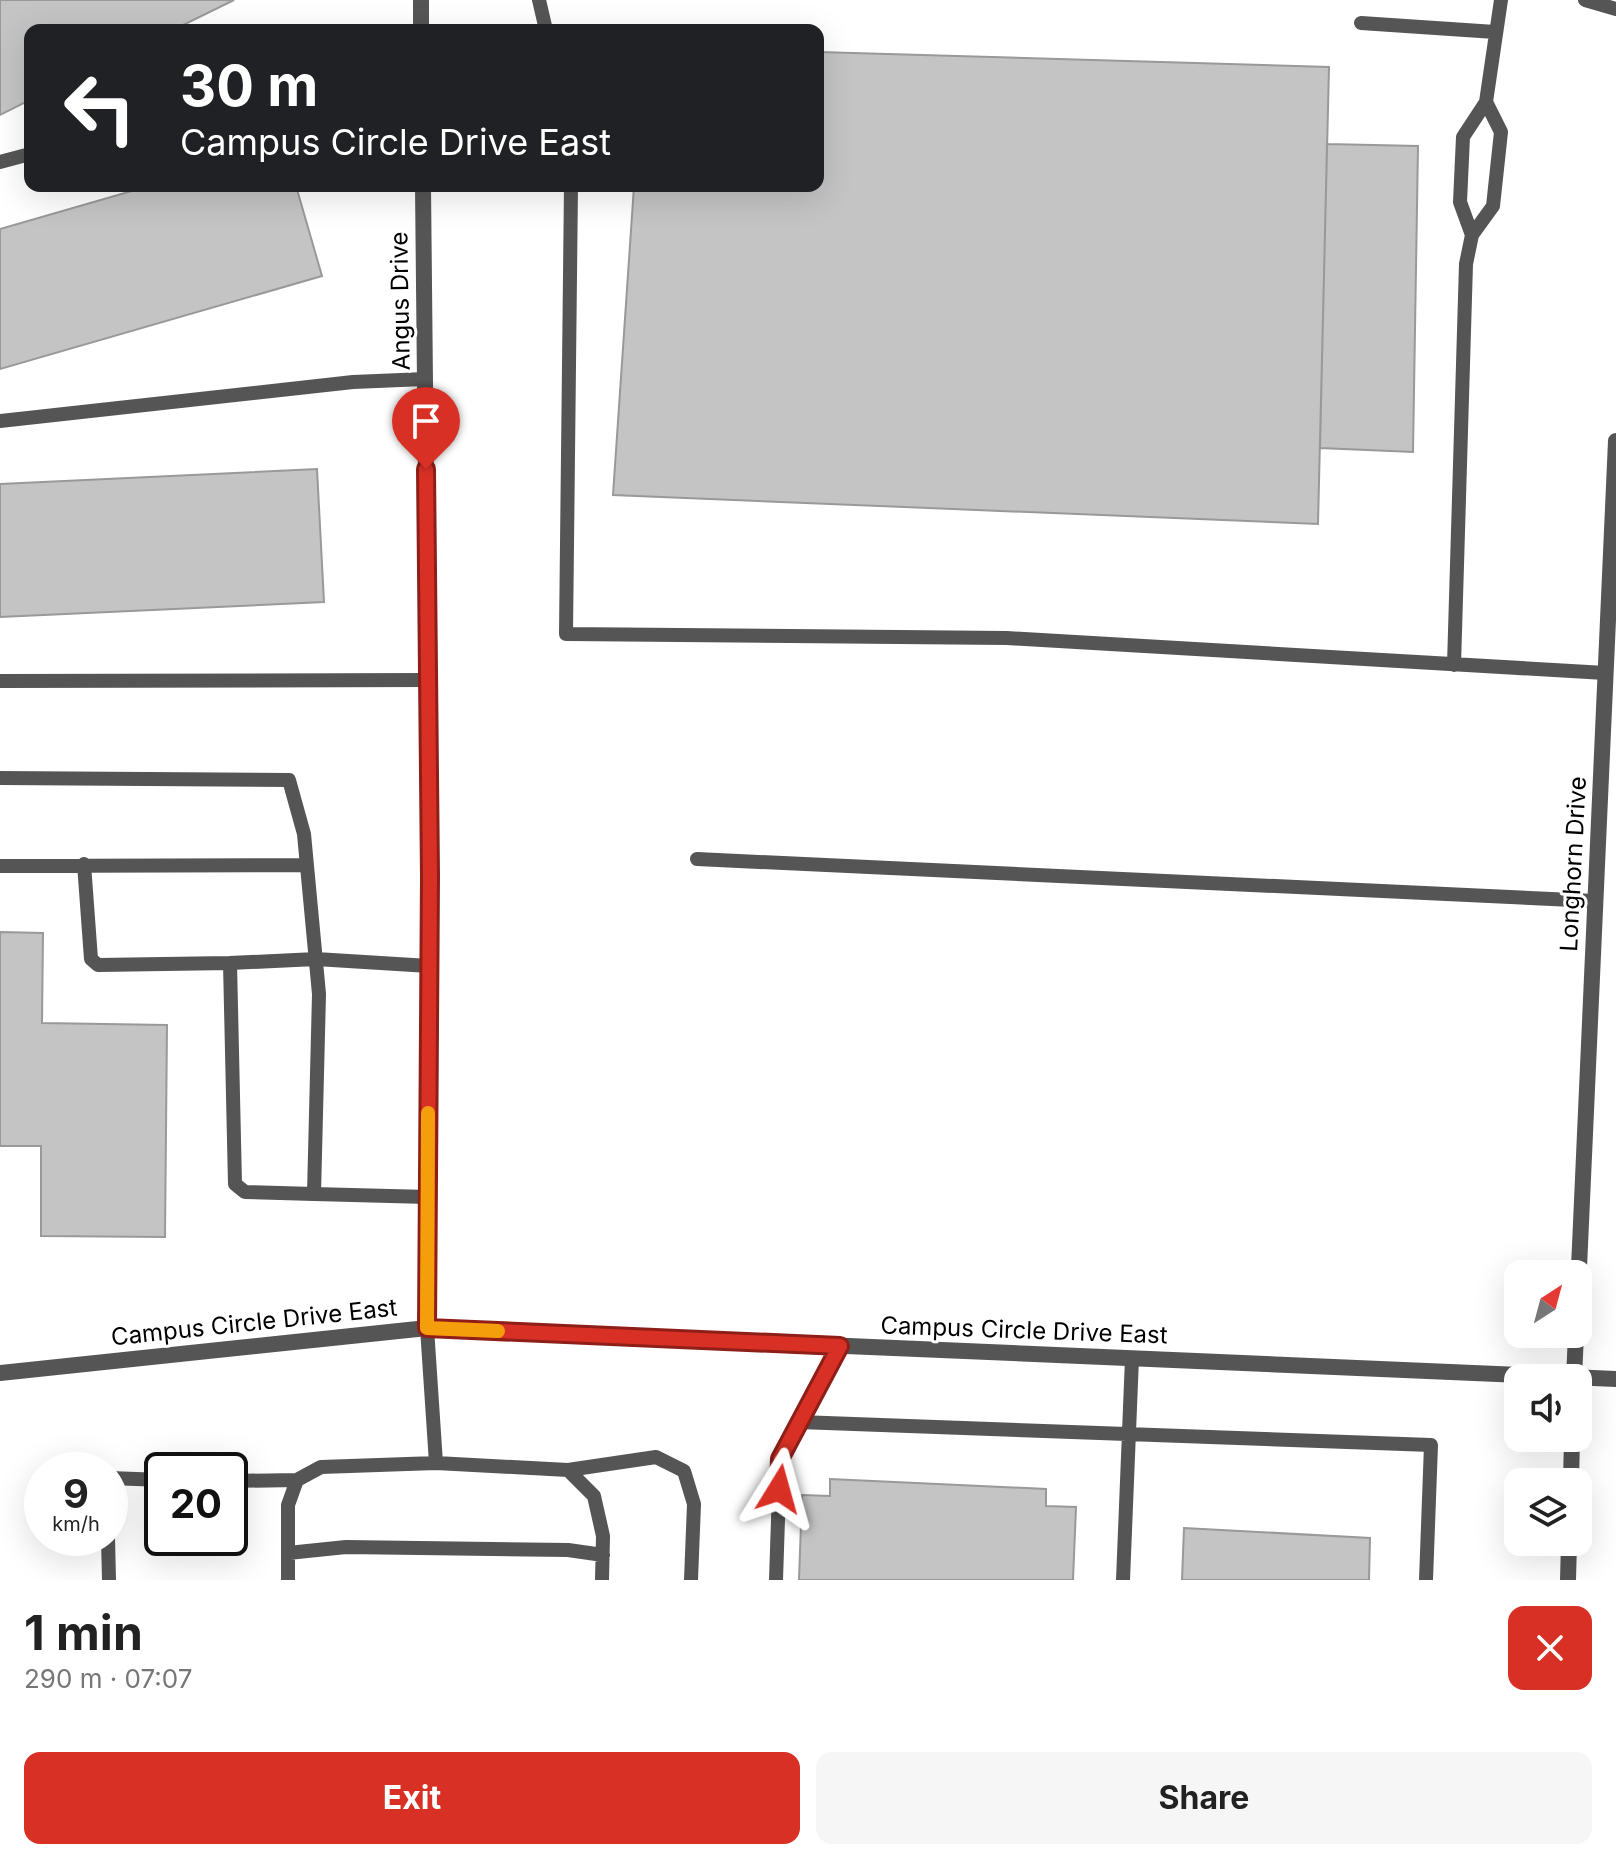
<!DOCTYPE html>
<meta charset="utf-8">
<style>
body{margin:0;font-family:Inter,sans-serif;background:#f6f6f6;color:#222;height:100vh;display:flex;flex-direction:column;font-size:30px;white-space:nowrap}
*{box-sizing:border-box;margin:0}
p{font-size:26px;color:#767676}
.icon{flex:none;width:44px;height:44px;fill:none;stroke:currentColor;stroke-width:2;stroke-linecap:round;stroke-linejoin:round}
.map{position:relative;height:1580px;overflow:hidden}
.side{display:flex;flex-direction:column;background:#fff;flex:1}
.side>*{flex:none}
.top-card{position:absolute;left:24px;top:24px;width:800px;height:168px;border-radius:16px;box-shadow:0 8px 32px #0002;background:#202124;color:#fff;overflow:hidden}
.needle{width:52px;rotate:36deg}
.buttons{position:absolute;left:1504px;top:1260px;display:grid;gap:16px}
.buttons a{display:grid;place-items:center;width:88px;height:88px;border-radius:16px;background:#fff;box-shadow:0 8px 32px #0002;font-size:40px}
.speed{position:absolute;left:24px;top:1452px;display:flex;gap:16px;font-size:40px;font-weight:700;text-align:center}
.speed>*{display:grid;place-content:center;width:104px;height:104px;border-radius:50%;background:#fff;box-shadow:0 8px 32px #0002;line-height:1}
.speed small{font-size:20px;font-weight:400}
.speed .limit{border:4px solid #111;border-radius:12px;background:#fff;color:#111}
.pin{position:absolute;display:grid;place-items:center;width:68px;height:68px;color:#fff;margin:-82px -34px;border-radius:50% 50% 50% 0;rotate:-45deg;box-shadow:0 0 8px #0007}
.pin .icon{rotate:45deg}
.me{position:absolute;width:88px;margin:-44px;rotate:8deg;stroke-linejoin:round;filter:drop-shadow(0 0 6px #0008)}
.turn{display:flex;align-items:center;gap:28px;height:168px;padding:0 24px;font-size:36px}
.turn .icon{width:104px;height:104px;stroke-width:2.5}
.turn b{display:block;font-size:56px;line-height:68px}
.round{display:grid;place-items:center;flex:none;width:84px;height:84px;border-radius:16px;background:#f6f6f6}
.summary{display:flex;align-items:center;justify-content:space-between;height:136px;padding:0 24px}
h1{font-size:48px;font-weight:700;line-height:60px}
.button{display:flex;gap:16px;margin-top:auto;padding:16px 24px}
.button a{flex:1;height:92px;border-radius:16px;background:#d93025;color:#fff;font-size:32px;font-weight:700;line-height:92px;text-align:center}
.button a+a{background:#f6f6f6;color:#222}
.map>svg:first-child{display:block}
</style>
<div class="map">
<svg width="1616" height="1580" viewBox="0 0 1616 1580">
<rect width="100%" height="100%" fill="#fff"/>
<!-- building -->
<path fill="#c4c4c4" stroke="#999" stroke-width="2" d="M0 0H234L173 30H30V100L0 115Z
M818 52 1329 67 1318 524 613 495 634 186H818Z
M1327 144 1418 146 1413 452 1320 448Z
M149 186H296L322 276 0 369V229Z
M317 469 324 602 0 617V484Z
M0 932 43 933 42 1023 167 1025 165 1237 41 1236V1146H0Z
M830 1479 1046 1489V1506L1076 1507 1073 1580H799L802 1495 830 1496Z
M1184 1528 1370 1538 1369 1580H1182Z"/>
<g fill="none" stroke-linecap="round" stroke-linejoin="round">
<!-- service -->
<path stroke="#555" stroke-width="14" d="M539 0 546 30
M1585 0 1616 9
M1361 23 1495 32
M0 162 30 154
M571 186 566 634 1007 638 1605 673
M1472 235 1460 202 1463 137 1486 102 1501 0
M0 421 353 382 425 379
M1454 665 1466 264 1472 235 1493 206 1501 132 1486 102
M0 681 428 680
M0 778 289 780 304 834 319 994 314 1194 428 1197
M697 859 1595 901
M84 864 91 959 98 965 230 963
M0 866 306 865
M314 1194 245 1192 235 1184 230 963 316 959 429 966
M427 1328 436 1463
M799 1422 1431 1445 1426 1580
M568 1470 656 1457 684 1471 694 1504 691 1580
M110 1478 162 1480
M230 1481 297 1480
M108 1538 109 1580
M288 1553 346 1547 568 1550 603 1555
M288 1580V1505L297 1480 321 1467 436 1463 568 1470 594 1496 603 1536 602 1580
M776 1580 780 1459 840 1346
M1123 1580 1132 1358"/>
<!-- minor -->
<path stroke="#555" stroke-width="16" d="M421 0V30
M423 186 430 876 427 1328
M1578 1290 1616 441
M1574 1378 1576 1334
M1571 1482 1572 1438
M1568 1580 1569 1542"/>
<!-- tertiary -->
<path stroke="#555" stroke-width="16" d="M0 1373 427 1328 1616 1379"/>
</g>
<g fill="none" stroke-linecap="round" stroke-linejoin="round">
<defs>
<path id="route" d="M426 469 430 876 427 1328 840 1346 780 1459 779 1489"/>
</defs>
<!-- route casing -->
<use href="#route" stroke="#8d1f18" stroke-width="20"/>
<!-- route -->
<use href="#route" stroke="#d93025" stroke-width="14"/>
<!-- slow -->
<path stroke="#f59e0b" stroke-width="14" d="M428 1113 427 1328 498 1331"/>
</g>
<g text-anchor="middle" dominant-baseline="central" stroke-width="6" stroke-linejoin="round" paint-order="stroke">
<!-- street labels -->
<g font-size="24" fill="#000" stroke="#fff">
<text transform="translate(400 301) rotate(-91)">Angus Drive</text>
<text transform="translate(1573 864) rotate(-87)">Longhorn Drive</text>
<text transform="translate(254 1322) rotate(-6)">Campus Circle Drive East</text>
<text transform="translate(1024 1330) rotate(2)">Campus Circle Drive East</text>
</g>
</g>
</svg>
<div class="buttons">
<a><svg class="needle" viewBox="-14 -14 28 28"><path d="M0-13l5 13h-10z" fill="#e53935"/><path d="M0 13l5-13h-10z" fill="#767676"/></svg></a>
<a><svg class="icon" aria-label="sound" viewBox="0 0 24 24"><path d="M4 9h4l5-4v14l-5-4H4zM17 9q2 3 0 6"/></svg></a>
<a><svg class="icon" aria-label="layers" viewBox="0 0 24 24"><path d="M12 4l9 5-9 5-9-5zM3 14l9 5 9-5"/></svg></a>
</div>
<div class="speed"><div>9<small>km/h</small></div><div class="limit">20</div></div>
<div class="pin" style="left:426px;top:469px;background:#d93025"><svg class="icon" aria-label="arrive" viewBox="0 0 24 24"><path d="M6 21V4h12l-3 4 3 4H6"/></svg></div>
<svg class="me" style="left:779px;top:1489px" viewBox="-20 -20 40 40"><path d="M0-17L14 15 0 8-14 15z" fill="#d93025" stroke="#fff" stroke-width="4"/></svg>
<div class="top-card">
<div class="turn"><svg class="icon" aria-label="left" viewBox="0 0 24 24"><path d="M17 20v-9H6M10 6l-5 5 5 5"/></svg><div><b>30 m</b>Campus Circle Drive East</div></div>
</div>
</div>
<section class="side">
<div class="summary"><div><h1>1 min</h1><p>290 m · 07:07</p></div><a class="round" style="background:#d93025;color:#fff"><svg class="icon" aria-label="close" viewBox="0 0 24 24"><path d="M6 6l12 12M18 6L6 18"/></svg></a></div>
<div class="button"><a>Exit</a><a>Share</a></div>
</section>
